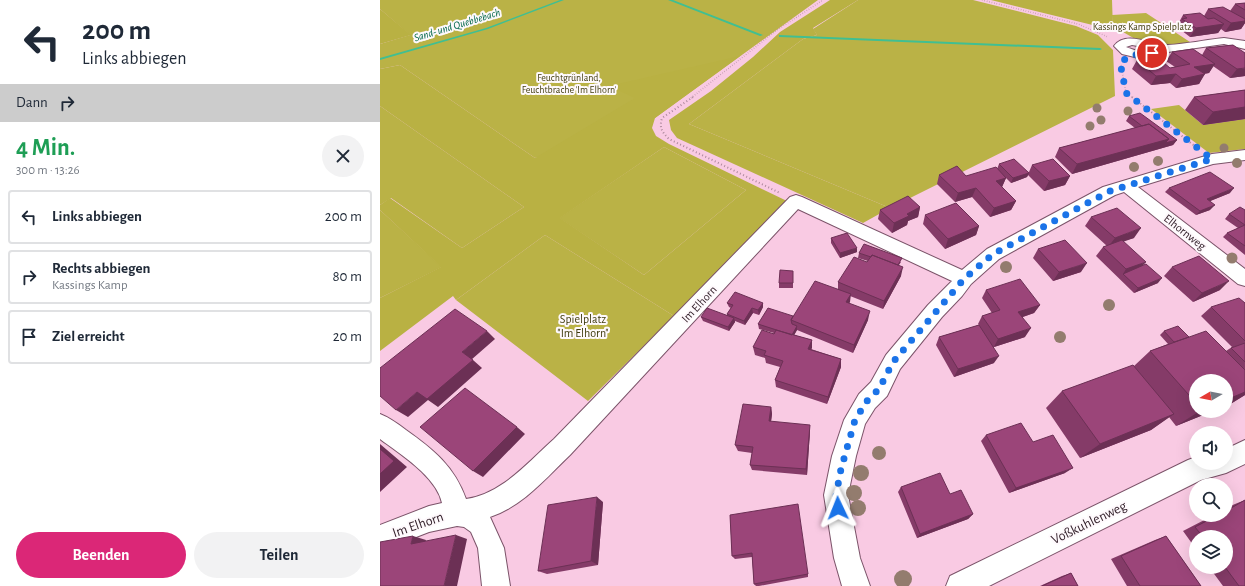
<!DOCTYPE html>
<html lang="de">
<meta charset="utf-8">
<style>
body{margin:0;font-family:"Alegreya Sans",sans-serif;background:#f2f2f3;color:#1f2937;height:100vh;display:flex;flex-direction:column;font-size:15px;white-space:nowrap}
*{box-sizing:border-box;margin:0}
p{font-size:13px;color:#747a83}
.icon{flex:none;width:22px;height:22px;fill:none;stroke:currentColor;stroke-width:2;stroke-linecap:round;stroke-linejoin:round}
.map{position:relative;flex:1;overflow:hidden}
.details{display:flex;flex-direction:column;background:#fff;width:380px}
.details>*{flex:none}
.banner{background:#fff;color:#1f2937;overflow:hidden}
.needle{width:26px;rotate:260deg}
.controls{position:absolute;left:809px;top:374px;display:grid;gap:8px}
.controls a{display:grid;place-items:center;width:44px;height:44px;border-radius:50%;background:#fff;box-shadow:0 4px 16px #0002;font-size:20px}
.pin{position:absolute;display:grid;place-items:center;width:34px;height:34px;color:#fff;margin:-17px;border:2px solid #fff;border-radius:50%;box-shadow:0 1px 4px #0007}
.me{position:absolute;width:44px;margin:-22px;rotate:358deg;stroke-linejoin:round;filter:drop-shadow(0 0 3px #0008)}
.turn{display:flex;align-items:center;gap:14px;height:84px;padding:0 16px;font-size:18px}
.turn .icon{width:52px;height:52px;stroke-width:2.5}
.turn b{display:block;font-size:28px;line-height:34px}
.then{display:flex;align-items:center;height:38px;padding:0 16px;background:#0003;gap:8px;font-size:15px}
.round{display:grid;place-items:center;flex:none;width:42px;height:42px;border-radius:21px;background:#f2f2f3}
.summary{display:flex;align-items:center;justify-content:space-between;height:68px;padding:0 16px}
h1{font-size:24px;font-weight:700;line-height:30px;color:#1e9e55}
.primary-button{display:flex;gap:8px;margin-top:auto;padding:8px 16px}
.primary-button a{flex:1;height:46px;border-radius:24px;background:#db2777;color:#fff;font-size:16px;font-weight:700;line-height:46px;text-align:center}
.primary-button a+a{background:#f2f2f3;color:#1f2937}
ul{padding:0;list-style:none}
li{display:flex;align-items:center;gap:12px;height:54px;margin:0 8px 6px;padding:0 8px;border:2px solid #e0e1e3;border-radius:4px}
li div{flex:1}
li b{display:block;font-size:15px}
li em{font-style:normal}
main{display:flex;flex:1;min-height:0}
.map>svg:first-child{display:block}
</style>
<main>
<section class="details">
<div class="banner">
<div class="turn"><svg class="icon" aria-label="left" viewBox="0 0 24 24"><path d="M17 20v-9H6M10 6l-5 5 5 5"/></svg><div><b>200 m</b>Links abbiegen</div></div>
<div class="then">Dann<svg class="icon" aria-label="right" viewBox="0 0 24 24"><path d="M7 20v-9h11M14 6l5 5-5 5"/></svg></div>
</div>
<div class="summary"><div><h1>4 Min.</h1><p>300 m · 13:26</p></div><a class="round"><svg class="icon" aria-label="close" viewBox="0 0 24 24"><path d="M6 6l12 12M18 6L6 18"/></svg></a></div>
<ul>
<li><svg class="icon" aria-label="left" viewBox="0 0 24 24"><path d="M17 20v-9H6M10 6l-5 5 5 5"/></svg><div><b>Links abbiegen</b></div><em>200 m</em></li>
<li><svg class="icon" aria-label="right" viewBox="0 0 24 24"><path d="M7 20v-9h11M14 6l5 5-5 5"/></svg><div><b>Rechts abbiegen</b><p>Kassings Kamp</p></div><em>80 m</em></li>
<li><svg class="icon" aria-label="arrive" viewBox="0 0 24 24"><path d="M6 21V4h12l-3 4 3 4H6"/></svg><div><b>Ziel erreicht</b></div><em>20 m</em></li>
</ul>
<div class="primary-button"><a>Beenden</a><a>Teilen</a></div>
</section>
<div class="map">
<svg width="865" height="586" viewBox="0 0 865 586">
<rect width="100%" height="100%" fill="#f9cae3"/>
<!-- green -->
<path fill="#bab246" d="M0 0H438L275 118 155 158 20 65 0 69V44L30 35 0 9Z
M478 0H593L696 26 718 35 733 50 735 96 510 208 309 124 423 39 437 35 433 29Z
M766 13 813 44 789 48 757 40 743 32 733 30 732 15Z
M799 105 823 125 865 119V149L829 153 771 109Z
M0 106 144 207 82 248 11 198 0 205Z
M284 147 366 190 264 275 179 218Z
M0 210 62 267 0 298Z
M165 235 294 316 208 401 76 300Z"/>
<!-- forest -->
<path fill="#b9b143" fill-rule="evenodd" d="M450 0H478L433 28 437 35 423 39 309 124 510 208 483 223 297 138 291 130 289 120 331 91 373 57 400 32Z
M611 0H732L733 30Z
M0 9 31 35 0 44Z
M360 56 275 118 272 128 276 136 289 144 407 201 294 316 165 235 76 300 73 296 0 351V298L61 267 0 210V205L10 198 82 248 144 207 0 106V69L20 65 155 158 255 98 229 86ZM284 147 366 190 264 275 180 218Z"/>
<!-- water -->
<path fill="#40bf92" d="M180 0H184L108 29 0 60V58L106 28Z"/>
<g fill="none" stroke-linecap="round" stroke-linejoin="round">
<!-- stream -->
<path fill="#40bf92" fill-rule="evenodd" d="M288 0H293L383 35 380 36Z
M399 35 720 48 722 49 720 50 400 37H399Z"/>
<defs>
<path id="minor" d="M844 38 865 41V49L844 44 788 52 779 56 763 59 742 54 734 46C746 29 773 46 788 45 806 44 825 40 844 38ZM752 45 774 49 757 51 746 47Z
M865 150V160L833 164 758 187 865 269V286L858 284 744 192 735 195 619 259 591 284 582 296 562 317 520 369 507 396 495 408 485 424 476 456 468 495 480 558 490 586H462L454 558 444 495 452 456 464 420 479 394 491 382 506 355 548 305 572 281 418 209 190 455C166 478 143 506 110 517L124 548 130 586H102L98 548 91 532 84 527 77 526 49 532 0 551V525L49 506 62 503C57 477 20 454 0 439V414C10 418 18 424 26 430 54 450 74 466 86 499 122 494 148 462 174 439L410 197 416 195 422 197 582 270 607 249 723 187 832 154Z
M865 440V464L846 473 821 480 609 586H566L570 576 808 460 816 457V463H846V449Z"/>
</defs>
<!-- minor casing -->
<use href="#minor" stroke="#7b5369" stroke-width="2"/>
<!-- path-far1 -->
<path stroke="#ae8a9e" stroke-width="1.5" stroke-dasharray="0.5 2" stroke-linecap="butt" d="M602 0 698 24 728 37
M741 65 746 93 753 98
M311 98 397 30 443 0"/>
<!-- path -->
<path stroke="#ae8a9e" stroke-width="2" stroke-dasharray="1 2.5" stroke-linecap="butt" d="M313 97 282 118C279 128 282 132 289 139L400 193
M752 97 816 147"/>
<!-- minor -->
<use href="#minor" fill="#fff" fill-rule="evenodd"/>
</g>
<!-- trees -->
<g fill="#937c6e">
<circle cx="717" cy="108" r="4.5"/>
<circle cx="748" cy="111" r="4.5"/>
<circle cx="721" cy="120" r="4.5"/>
<circle cx="710" cy="126" r="4.5"/>
<circle cx="844" cy="148" r="4.5"/>
<circle cx="778" cy="161" r="5"/>
<circle cx="857" cy="163" r="5"/>
<circle cx="754" cy="167" r="5"/>
<circle cx="852" cy="258" r="5.5"/>
<circle cx="626" cy="267" r="6"/>
<circle cx="729" cy="305" r="6"/>
<circle cx="680" cy="337" r="6"/>
<circle cx="499" cy="453" r="7"/>
<circle cx="481" cy="473" r="8"/>
<circle cx="474" cy="493" r="8"/>
<circle cx="478" cy="508" r="8"/>
<circle cx="523" cy="579" r="9"/>
</g>
<!-- wall -->
<path fill="#853b68" d="M865 3V23L861 29 845 32 841 29 838 33 810 37 797 27 798 25V24L803 15 824 16 828 9 850 11 855 4Z
M853 45 865 76 850 78 833 66 829 73 824 74 819 84 796 88 790 83 771 85 752 69 757 60 790 68 795 67 786 61 792 52 822 55 826 48Z
M865 90V119L823 125 805 110 814 97Z
M749 116 797 140 793 145 692 174 675 157 679 148 755 128 746 121Z
M619 164 649 172 652 165 690 176 685 185 664 191 648 175 647 177 631 183 623 175 626 178 622 187 636 201 631 210 610 217 592 197 575 202 557 184 559 175 586 176 617 169Z
M789 188 850 193 830 201V210L816 215 785 192Z
M540 207 538 217 528 221 527 225 512 233 498 219 500 210Z
M865 210V255L843 237 847 233 858 228 845 219 849 214Z
M545 215 599 226 596 235 565 249 543 224Z
M711 217 754 238 743 241 762 266 778 283 754 293 716 256 723 247 727 246 705 226Z
M451 238 477 252 460 258 451 243Z
M658 249 701 272 673 281 653 258Z
M479 253 521 262 519 265 521 276 503 309 470 296 469 303 488 320 473 353 417 330 414 335 432 340 431 349 461 359V367L447 404 396 387 395 380 400 367 386 363 385 358 375 355 373 347 394 333 379 329 378 324 413 316 458 289V282L487 262 488 261 478 258Z
M792 267 840 290 813 302 784 276Z
M413 271V288H399V283Z
M606 290 660 305 654 313 643 317 645 337 614 347V363L574 377 556 345 559 337 599 325 598 324 602 316 612 313 602 298Z
M347 303H383V307L379 315 373 313 365 325 355 321V322L349 331 323 321 321 317 347 315V314L351 308 349 307Z
M865 303V395L852 403 816 381V411H833L796 426 789 417 771 430 700 458 666 408 682 391 754 366 770 351 788 344 780 335 784 331 809 337 846 351 852 347 821 316 831 307Z
M391 407 392 414 391 422 430 431 427 475 372 470 370 465 372 453 358 451 355 445Z
M606 435 653 442 685 473 629 493 601 441Z
M521 487 570 494 593 514 588 519 537 538 518 492Z
M865 500V586H843L829 567H846V537H816V549L803 531 834 515H846V508L855 504Z
M223 502 218 565 167 574 158 571Z
M350 515 428 574V577L379 586H376L374 584 372 557 355 559 352 556Z
M786 536 821 586H747L731 559 775 540Z
M691 573 698 586H660L682 576Z"/>
<!-- shaded-wall -->
<path fill="#6c3055" d="M865 21V23L861 29 845 32 851 23Z
M844 24 838 33 810 37 816 28Z
M835 64 829 73 808 76 814 67Z
M865 68V76L850 78 857 69Z
M796 74 790 83 771 85 776 76Z
M825 74 819 84 796 88 802 79Z
M865 107V119L823 125 833 112Z
M789 139 797 140 793 145 692 174 697 164Z
M649 173 647 177 631 183 633 178Z
M690 176 685 185 664 191 669 181Z
M626 178 622 187 616 181Z
M596 188 592 197 575 202 578 193Z
M854 188 850 193 823 204 827 199Z
M636 201 631 210 610 217 614 208Z
M835 205 830 210 816 215 820 211Z
M540 207 538 217 528 221 527 225 512 233 514 223 527 214Z
M599 226 596 235 565 249 568 239Z
M761 228 754 238 728 247 735 238Z
M477 248V252L460 258V253Z
M766 262 758 271 743 274 746 269Z
M707 263 701 272 673 281 679 272Z
M523 267 521 276 503 309 504 301Z
M782 278 778 283 754 293 758 288Z
M849 281 840 290 813 302 822 293Z
M471 294 470 302 465 311 466 302Z
M383 303V307L379 315 378 310Z
M660 305 654 313 633 320 638 312Z
M372 308 373 313 365 325 364 321Z
M490 311 488 320 473 353 474 345Z
M354 318 355 322 349 331 348 327Z
M417 326V330L412 339V335Z
M651 328 645 337 614 347 618 339Z
M107 331 115 339 91 360 82 352Z
M432 340V348L428 357V349Z
M619 356 614 363 574 377 578 369Z
M461 359V367L447 404 448 397Z
M93 360 102 368 58 407 48 400 28 417 16 410 37 392Z
M865 392V395L852 403 846 406V400Z
M391 407 392 414 390 428 389 421Z
M820 411H833L796 426Z
M794 414 771 430 700 458 720 444Z
M430 425V431L427 475 426 469Z
M137 427 145 434 103 477 93 471Z
M0 444 27 467 0 492Z
M693 468 685 473 629 493 636 488Z
M217 497 223 502 218 565 211 561Z
M593 514 588 519 537 538 540 534Z
M76 535 87 539 77 586H64Z
M33 536 46 540 44 547 31 544Z"/>
<!-- building -->
<path fill="#9b4579" stroke="#6c3055" d="M865 3V10L855 4Z
M843 7 865 19V21L851 23 828 9Z
M820 13 828 19 834 18 844 24 816 28 802 19 807 18 803 15Z
M853 45 865 53V68L857 69 826 48Z
M813 49 835 64 814 67 825 74 802 79 796 74 776 76 757 60 777 57 790 68 810 64 792 52Z
M865 90V107L833 112 814 97Z
M760 113 797 140 785 143 789 139 769 124 762 126 749 116Z
M769 124 789 139 697 164 679 148Z
M634 159 649 173 633 178 619 164Z
M673 159 690 176 669 181 652 165Z
M577 166 586 176 616 167 626 178 616 181 636 201 614 208 596 188 578 193 559 175Z
M830 172 854 188 827 199 835 205 820 211 789 188Z
M528 196 540 207 527 214 529 216 514 223 500 210Z
M576 203 599 226 568 239 545 215Z
M860 207 865 210V225L849 214Z
M737 208 761 228 735 238 711 217Z
M865 225V246L847 233Z
M467 233 477 248 460 253 451 238Z
M685 240 707 263 679 272 658 249Z
M742 240 766 262 746 269 723 247Z
M484 244 522 258 518 265 492 255 491 257 479 253Z
M492 255 523 267 504 301 458 282 474 257 487 262Z
M819 256 849 281 822 293 792 267Z
M766 264 782 278 758 288 743 274Z
M400 270 413 271V283H399Z
M640 279 660 305 638 312 651 328 618 339 602 316 620 310 606 290Z
M435 281 471 294 466 302 490 311 474 345 411 320Z
M355 292 383 303 378 310 372 308 364 321 347 314 353 305 347 303Z
M859 298 865 303V341L831 307Z
M327 308 354 318 348 327 321 317Z
M388 308 413 316 411 320 412 324 417 326 412 335 378 324Z
M75 309 107 331 82 352 93 360 47 399 37 392 16 410 0 396V368Z
M599 325 619 356 578 369 559 337Z
M798 326 809 337 794 342 784 331Z
M382 330 394 334 396 330 432 340 428 349 461 359 448 397 395 380 403 361 384 355 386 351 373 347Z
M826 331 865 370V392L846 400V381H816V403L770 351Z
M865 343V362L851 348Z
M753 365 794 414 720 444 682 391Z
M85 388 137 427 93 471 40 427Z
M363 404 391 407 389 421 430 425 426 469 370 465 373 447 355 445Z
M641 423 653 442 673 435 693 468 636 488 606 435Z
M0 449 14 461 0 474Z
M560 473 570 494 581 490 593 514 540 534 521 487Z
M217 497 211 561 158 571 168 505Z
M865 500V586H859L845 567H846V537H823L815 527 838 515H846V511Z
M418 504 428 574 374 584 372 553 352 556 350 515Z
M76 535 64 586H0V542L33 536 31 544Z
M786 536 821 586H760L741 556Z
M691 573 698 586H662Z"/>
<g fill="none" stroke-linecap="round" stroke-linejoin="round">
<!-- route -->
<path stroke="#1a73e8" stroke-width="7" stroke-dasharray="0 12.6" d="M458 508 456 495 461 469 475 420 487 401 499 389 513 362 584 279 613 254 730 191 832 159 746 93 740 62 753 55 772 53"/>
</g>
<g text-anchor="middle" dominant-baseline="central" stroke-width="4" stroke-linejoin="round" paint-order="stroke">
<!-- far-park labels -->
<g font-size="10" fill="#403c0e" stroke="#fef9fc">
<text x="762" y="27">Kassings Kamp Spielplatz</text>
<text x="189" y="78">Feuchtgrünland,<tspan x="189" dy="12">Feuchtbrache 'Im Elhorn'</tspan></text>
</g>
<!-- far-water labels -->
<g font-size="11" font-style="italic" fill="#006749" stroke="#fef9fc">
<text transform="translate(77 25) rotate(-17)">Sand- und Quebbebach</text>
</g>
<!-- street labels -->
<g font-size="12" fill="#35232d" stroke="#fef9fc">
<text transform="translate(805 232) rotate(38)">Elhornweg</text>
<text transform="translate(319 304) rotate(-47)">Im Elhorn</text>
</g>
<!-- park labels -->
<g font-size="12" fill="#403c0e" stroke="#fef9fc">
<text x="203" y="319">Spielplatz<tspan x="203" dy="14">"Im Elhorn"</tspan></text>
</g>
<!-- near-street labels -->
<g font-size="14" fill="#35232d" stroke="#fef9fc">
<text transform="translate(709 523) rotate(-26)">Voßkuhlenweg</text>
<text transform="translate(38 525) rotate(-19)">Im Elhorn</text>
</g>
</g>
</svg>
<div class="controls">
<a><svg class="needle" viewBox="-14 -14 28 28"><path d="M0-13l5 13h-10z" fill="#e53935"/><path d="M0 13l5-13h-10z" fill="#747a83"/></svg></a>
<a><svg class="icon" aria-label="sound" viewBox="0 0 24 24"><path d="M4 9h4l5-4v14l-5-4H4zM17 9q2 3 0 6"/></svg></a>
<a><svg class="icon" aria-label="search" viewBox="0 0 24 24"><circle cx="10" cy="10" r="6"/><path d="M15 15l6 6"/></svg></a>
<a><svg class="icon" aria-label="layers" viewBox="0 0 24 24"><path d="M12 4l9 5-9 5-9-5zM3 14l9 5 9-5"/></svg></a>
</div>
<div class="pin" style="left:772px;top:53px;background:#d93025"><svg class="icon" aria-label="arrive" viewBox="0 0 24 24"><path d="M6 21V4h12l-3 4 3 4H6"/></svg></div>
<svg class="me" style="left:458px;top:508px" viewBox="-20 -20 40 40"><path d="M0-17L14 15 0 8-14 15z" fill="#1a73e8" stroke="#fff" stroke-width="4"/></svg>
</div>
</main>
